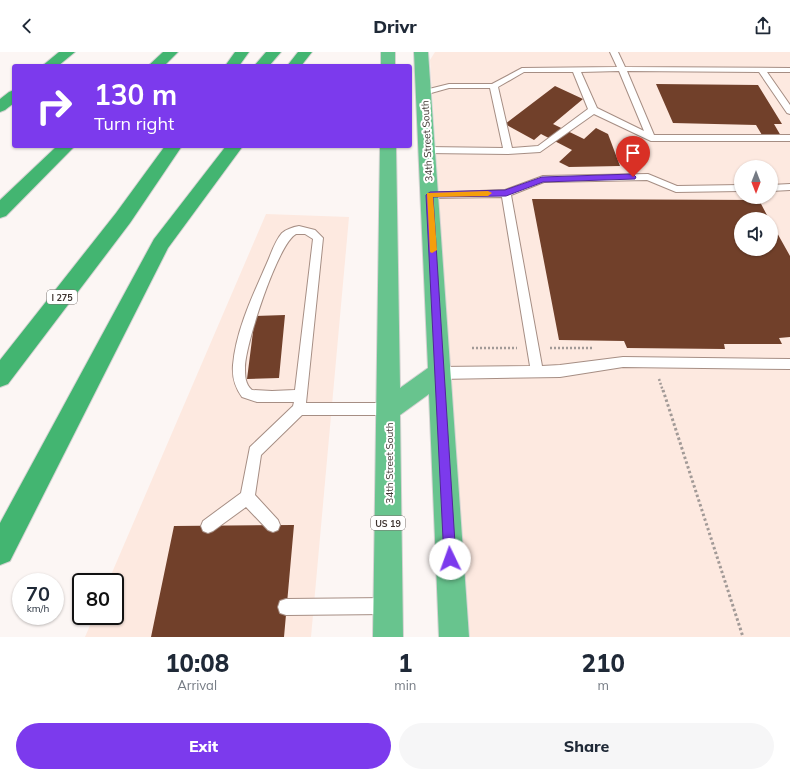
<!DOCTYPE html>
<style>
body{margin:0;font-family:Mulish,sans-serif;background:#f6f6f7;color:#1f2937;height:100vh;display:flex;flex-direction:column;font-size:15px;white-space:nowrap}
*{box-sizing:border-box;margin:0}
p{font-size:13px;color:#747a83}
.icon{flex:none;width:22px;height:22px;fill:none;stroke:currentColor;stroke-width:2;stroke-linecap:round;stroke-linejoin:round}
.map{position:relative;height:585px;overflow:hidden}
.side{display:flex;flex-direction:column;background:#fff;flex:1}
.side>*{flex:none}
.banner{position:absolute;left:12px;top:12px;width:400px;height:84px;border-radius:4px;box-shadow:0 1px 3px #0004;background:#7c3aed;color:#fff;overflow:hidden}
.needle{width:26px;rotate:180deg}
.buttons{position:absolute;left:734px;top:108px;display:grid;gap:8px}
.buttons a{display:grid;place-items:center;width:44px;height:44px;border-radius:50%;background:#fff;box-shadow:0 1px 3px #0004;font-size:20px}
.speed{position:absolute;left:12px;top:521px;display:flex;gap:8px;font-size:20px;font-weight:700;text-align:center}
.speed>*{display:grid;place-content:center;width:52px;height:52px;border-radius:50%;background:#fff;box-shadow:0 1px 3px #0004;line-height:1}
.speed small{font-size:10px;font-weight:400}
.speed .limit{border:2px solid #111;border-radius:6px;background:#fff;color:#111}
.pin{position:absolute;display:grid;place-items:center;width:34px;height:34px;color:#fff;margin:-41px -17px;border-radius:50% 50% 50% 0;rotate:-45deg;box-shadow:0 0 4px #0007}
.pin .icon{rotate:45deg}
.me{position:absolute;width:44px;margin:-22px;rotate:357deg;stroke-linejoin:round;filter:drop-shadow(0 0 3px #0008)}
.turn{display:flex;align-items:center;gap:14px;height:84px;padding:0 16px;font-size:18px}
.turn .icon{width:52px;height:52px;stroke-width:2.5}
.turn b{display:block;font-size:28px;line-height:34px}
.eta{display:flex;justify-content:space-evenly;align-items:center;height:68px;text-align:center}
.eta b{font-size:24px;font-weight:800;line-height:28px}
.cta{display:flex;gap:8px;margin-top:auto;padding:8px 16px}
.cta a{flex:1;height:46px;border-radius:24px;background:#7c3aed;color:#fff;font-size:16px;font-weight:800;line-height:46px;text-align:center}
.cta a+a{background:#f6f6f7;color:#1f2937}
header{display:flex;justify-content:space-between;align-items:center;height:52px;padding:0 16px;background:#fff;font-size:18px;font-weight:800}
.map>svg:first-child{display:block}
</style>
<header><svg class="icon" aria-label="back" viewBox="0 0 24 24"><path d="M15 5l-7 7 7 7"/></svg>Drivr<svg class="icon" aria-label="share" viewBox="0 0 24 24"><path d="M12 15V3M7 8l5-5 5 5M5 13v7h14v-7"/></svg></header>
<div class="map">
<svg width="790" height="585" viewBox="0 0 790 585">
<rect width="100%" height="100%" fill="#fcf6f4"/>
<!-- built -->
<path fill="#fde9e0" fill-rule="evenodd" d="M435 0H790V585H470L451 327 455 324 450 317 430 8ZM741 115H771V145H741ZM741 167H771V197H741Z
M266 162 349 165 311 585H85L94 564H115V530H108Z"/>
<!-- building -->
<path fill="#71402a" d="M656 32 758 33 782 72H774L781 84 762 83 756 73 673 71Z
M555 34 583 47 553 72 584 87 596 76 608 82 620 114 569 115 559 110 572 98 541 82 534 88 505 72Z
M532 147 759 148 769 167H741V197H771V170L790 204V285L779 286 782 292H724L725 297 627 296 624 289 559 288Z
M285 263 279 326 247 327 255 264Z
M294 473 284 585H151L174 474Z"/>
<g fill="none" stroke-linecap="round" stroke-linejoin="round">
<defs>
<path id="service" d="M610 0H618L625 15 790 16V20H767L790 53V62L787 61 759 20 627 19 654 83H790V89H651L594 62 540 100 508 102 427 101 422 98 427 95 503 96 490 36H449L424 43H421L420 41 421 39 449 32H492L522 16 617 15ZM619 19 644 79 597 56 581 20ZM524 20H573L588 57 538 94 512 96 498 35Z
M648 122 677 134 741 133V139L676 140 647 128 544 130 511 143 542 314 560 313 623 305 790 307V317L623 315 560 325 439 327 435 325 433 321 435 317 439 315 530 314 502 145 430 146 425 143 427 141 505 138 543 124Z
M790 132V138L771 139V133Z
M299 174 315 178 323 186 306 351H389L394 353 395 357 394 361 389 363H302L261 403 255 443 278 468 280 473 278 478 273 480 268 478 246 455 213 479 208 481 203 479 201 474 203 469 241 441 250 395 293 354 294 350H257L242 345C235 335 232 326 233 313 236 278 253 243 267 211 271 202 275 189 282 181 287 177 293 175 299 174ZM296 182H305L313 187 295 338 272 339 252 338C245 332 245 324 245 315 245 293 278 191 296 182Z
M388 546 394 548 396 554 394 560 388 562 286 563 280 561 278 555 280 549 286 547Z"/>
<path id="trunk" d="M381 0H395V14H381Z
M414 0H428L469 585H439L429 342 400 363 403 585H373L380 94H396L400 336 428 316Z"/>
<path id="motorway" d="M59 0H75L58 14H42Z
M163 0H178L164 14H148Z
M235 0H249L239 14H225Z
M266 0H281L269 14H254Z
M298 0H312L301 14H287Z
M14 38V51L5 58 0 60V47L9 40Z
M57 94H75L6 164 0 166V148Z
M165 94H182L130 171 8 332 0 335V308L116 161Z
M226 94H243L168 196 10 509 0 513V471L154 187Z"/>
</defs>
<!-- service casing -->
<use href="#service" stroke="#a68e84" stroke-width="2"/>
<!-- trunk casing -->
<use href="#trunk" stroke="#d5d3d2" stroke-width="2"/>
<!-- motorway casing -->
<use href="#motorway" stroke="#d5d3d2" stroke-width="2"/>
<!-- path-far1 -->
<path stroke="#a29a97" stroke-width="2.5" stroke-dasharray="2 2" stroke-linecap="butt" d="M472 296H517
M550 296H593
M659 327 663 339"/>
<!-- path -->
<path stroke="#a29a97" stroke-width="3" stroke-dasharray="2.5 2.5" stroke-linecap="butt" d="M663 338 743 585"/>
<!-- service -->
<use href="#service" fill="#fff" fill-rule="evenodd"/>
<!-- trunk -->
<use href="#trunk" fill="#68c48e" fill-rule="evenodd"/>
<!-- motorway -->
<use href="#motorway" fill="#43b571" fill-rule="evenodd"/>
</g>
<!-- route -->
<path fill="#7c3aed" stroke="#51269a" d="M633 122 636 125 635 127 543 130 506 144 433 145 456 507 454 511 450 513 446 511 444 507 426 143 430 140 505 138 542 125Z"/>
<!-- slow -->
<path fill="#f59e0b" d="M488 139 492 141 488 144 433 145 437 198 432 201 430 200 427 141Z"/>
<g text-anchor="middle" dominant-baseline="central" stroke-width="4" stroke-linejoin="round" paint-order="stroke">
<!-- shield labels -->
<g fill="#fff" stroke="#79726f" stroke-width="1">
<rect x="47" y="238" width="30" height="14" rx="3"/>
<rect x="371" y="464" width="34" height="14" rx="3"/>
</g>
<g font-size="9" font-weight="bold" fill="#3f3531">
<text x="62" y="245">I 275</text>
<text x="388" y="471">US 19</text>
</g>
<!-- street labels -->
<g font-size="10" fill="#3f3531" stroke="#fff">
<text transform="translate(427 89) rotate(-93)">34th Street South</text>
<text transform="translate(389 411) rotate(-90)">34th Street South</text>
</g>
</g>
</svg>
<div class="buttons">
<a><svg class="needle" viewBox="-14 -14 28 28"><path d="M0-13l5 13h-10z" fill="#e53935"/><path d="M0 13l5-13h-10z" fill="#747a83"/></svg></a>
<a><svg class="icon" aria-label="sound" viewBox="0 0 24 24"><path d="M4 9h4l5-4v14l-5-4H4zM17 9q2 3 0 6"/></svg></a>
</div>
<div class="speed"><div>70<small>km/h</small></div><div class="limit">80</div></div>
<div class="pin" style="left:633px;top:125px;background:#d93025"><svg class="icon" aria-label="arrive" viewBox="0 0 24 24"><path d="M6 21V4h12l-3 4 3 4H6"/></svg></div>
<svg class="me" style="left:450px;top:507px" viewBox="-20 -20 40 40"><circle r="19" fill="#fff"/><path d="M0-13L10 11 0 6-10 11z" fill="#7c3aed"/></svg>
<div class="banner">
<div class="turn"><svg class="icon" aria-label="right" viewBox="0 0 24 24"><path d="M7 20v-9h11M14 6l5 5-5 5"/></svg><div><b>130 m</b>Turn right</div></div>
</div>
</div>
<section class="side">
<div class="eta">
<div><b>10:08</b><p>Arrival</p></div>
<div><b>1</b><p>min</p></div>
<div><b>210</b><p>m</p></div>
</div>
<div class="cta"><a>Exit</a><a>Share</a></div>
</section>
